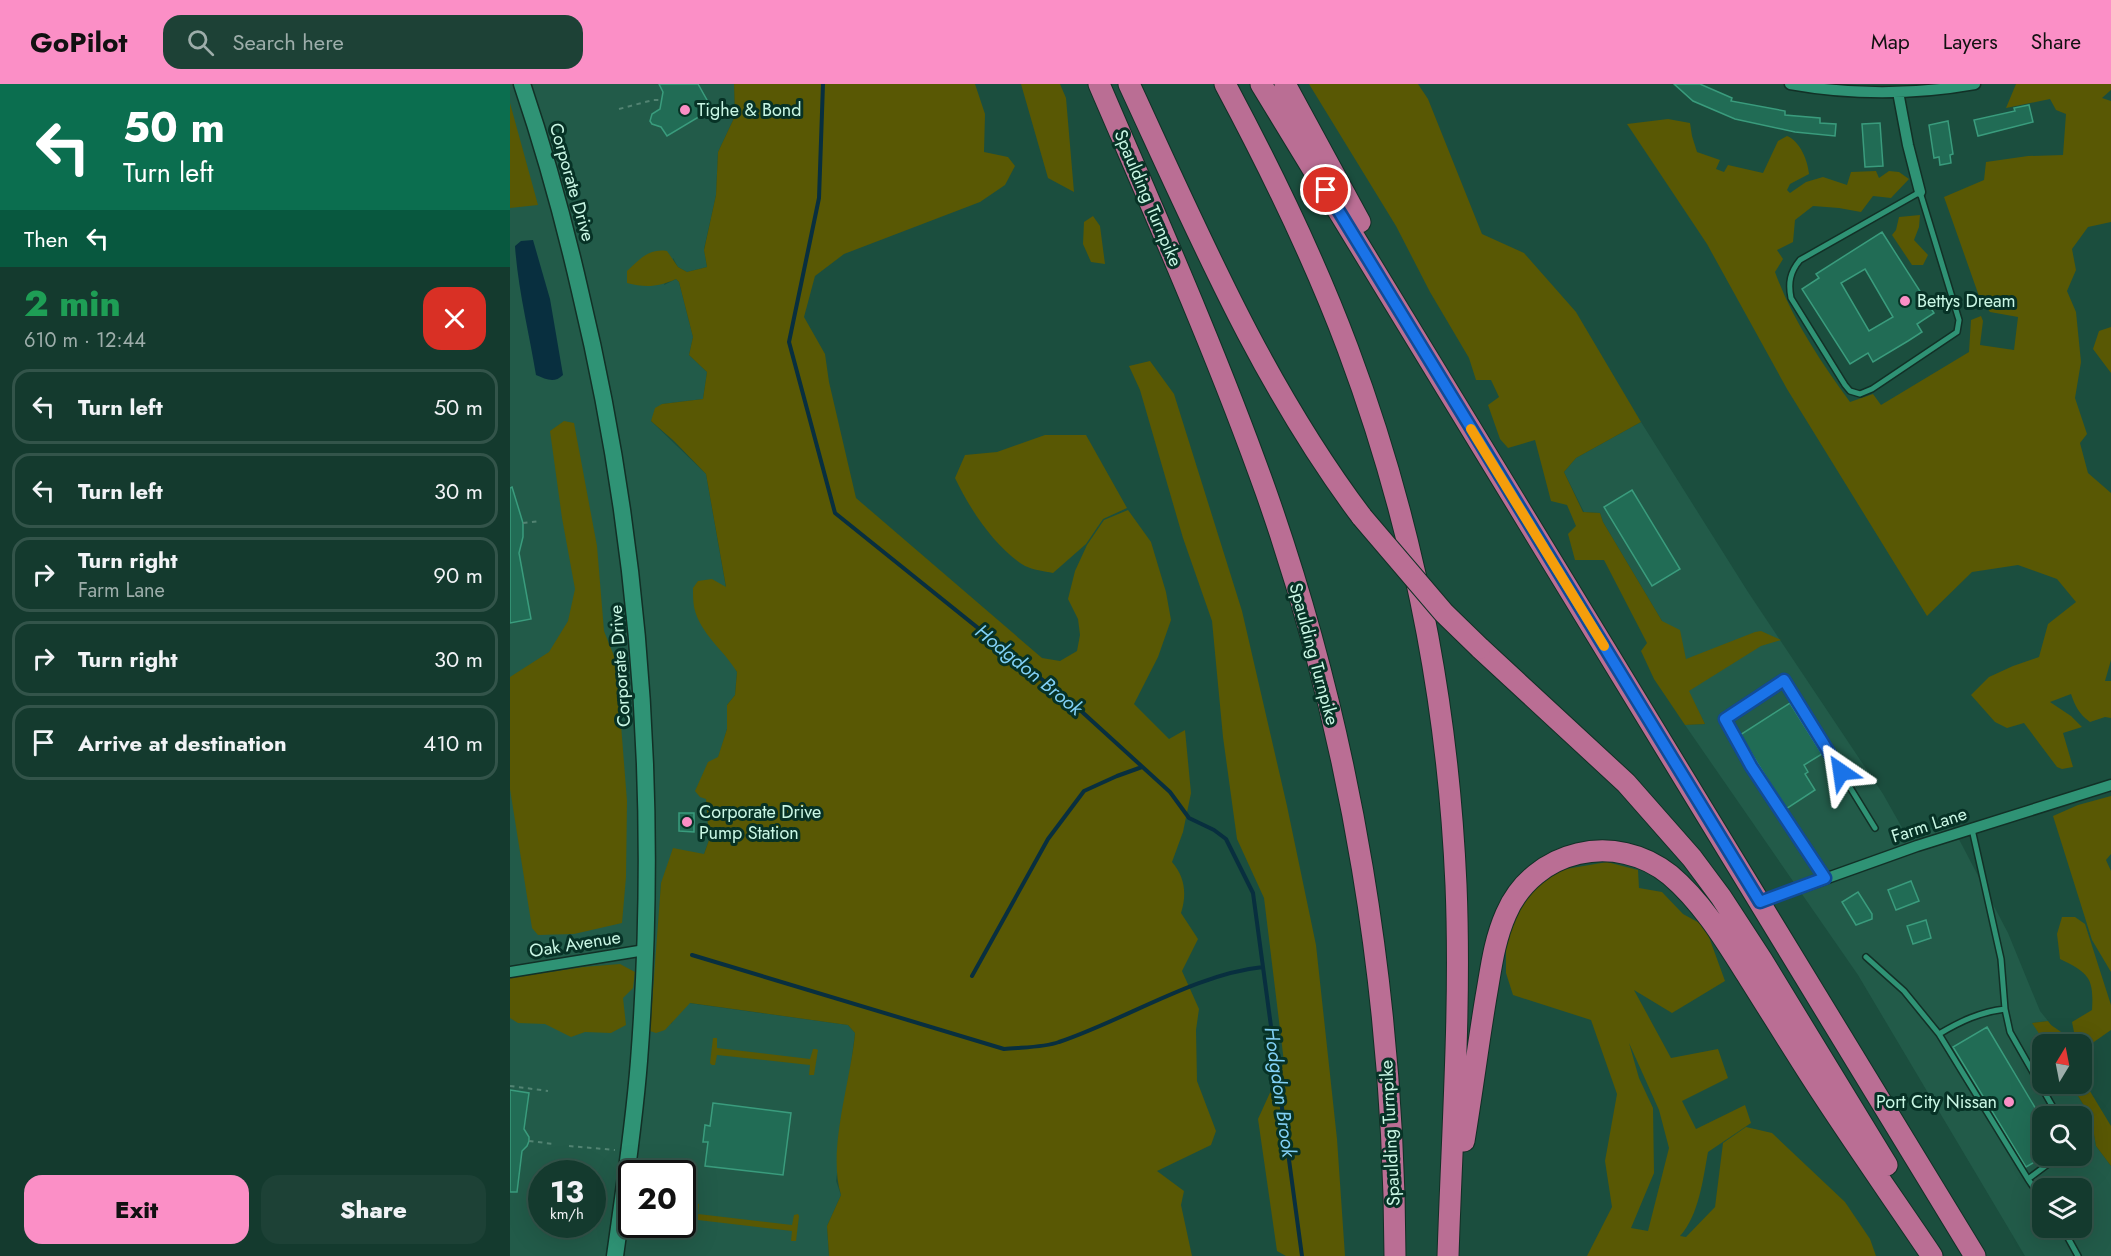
<!DOCTYPE html>
<meta charset="utf-8">
<style>
body{margin:0;font-family:Jost,sans-serif;background:#1d4136;color:#f1f3f6;height:100vh;display:flex;flex-direction:column;font-size:22px;white-space:nowrap}
*{box-sizing:border-box;margin:0}
p{font-size:20px;color:#9dadaa}
.icon{flex:none;width:33px;height:33px;fill:none;stroke:currentColor;stroke-width:2;stroke-linecap:round;stroke-linejoin:round}
.map{position:relative;flex:1;overflow:hidden}
.details{display:flex;flex-direction:column;background:#143a2e;width:510px}
.details>*{flex:none}
.banner{background:#0b6e4f;color:#fff;overflow:hidden}
.needle{width:39px;rotate:10deg}
.fabs{position:absolute;left:1522px;top:950px;display:grid;gap:12px}
.fabs a{display:grid;place-items:center;width:60px;height:60px;border-radius:12px;background:#143a2e;box-shadow:0 6px 24px #0002,0 0 0 2px #33544a;font-size:30px}
.speed{position:absolute;left:18px;top:1076px;display:flex;gap:12px;font-size:30px;font-weight:700;text-align:center}
.speed>*{display:grid;place-content:center;width:78px;height:78px;border-radius:50%;background:#143a2e;box-shadow:0 6px 24px #0002,0 0 0 2px #33544a;line-height:1}
.speed small{font-size:15px;font-weight:400}
.speed .limit{border:3px solid #111;border-radius:9px;background:#fff;color:#111}
.pin{position:absolute;display:grid;place-items:center;width:51px;height:51px;color:#fff;margin:-26px;border:3px solid #fff;border-radius:50%;box-shadow:0 2px 6px #0007}
.me{position:absolute;width:66px;margin:-33px;rotate:328deg;stroke-linejoin:round;filter:drop-shadow(0 0 4px #0008)}
.turn{display:flex;align-items:center;gap:21px;height:126px;padding:0 24px;font-size:27px}
.turn .icon{width:78px;height:78px;stroke-width:2.5}
.turn b{display:block;font-size:42px;line-height:51px}
.then{display:flex;align-items:center;height:57px;padding:0 24px;background:#0003;gap:12px;font-size:22px}
.round{display:grid;place-items:center;flex:none;width:63px;height:63px;border-radius:18px;background:#1d4136}
.summary{display:flex;align-items:center;justify-content:space-between;height:102px;padding:0 24px}
h1{font-size:36px;font-weight:800;line-height:45px;color:#1e9e55}
.cta{display:flex;gap:12px;margin-top:auto;padding:12px 24px}
.cta a{flex:1;height:69px;border-radius:18px;background:#fb8fc6;color:#111;font-size:24px;font-weight:800;line-height:69px;text-align:center}
.cta a+a{background:#1d4136;color:#f1f3f6}
ul{padding:0;list-style:none}
li{display:flex;align-items:center;gap:18px;height:75px;margin:0 12px 9px;padding:0 12px;border:3px solid #33544a;border-radius:18px}
li div{flex:1}
li b{display:block;font-size:22px}
li em{font-style:normal}
header{display:flex;align-items:center;gap:36px;box-sizing:border-box;height:84px;padding:0 30px;background:#fb8fc6;color:#111}
header strong{font-size:28px}
nav{display:flex;gap:33px;margin-inline-start:auto;font-size:21px}
.search{width:420px;height:54px;background:#1d4136;display:flex;align-items:center;gap:15px;box-sizing:border-box;padding:0 21px;border-radius:18px;color:#9dadaa;font-size:22px}
main{display:flex;flex:1;min-height:0}
.map>svg:first-child{display:block}
</style>
<header>
<strong>GoPilot</strong>
<div class="search"><svg class="icon" aria-label="search" viewBox="0 0 24 24"><circle cx="10" cy="10" r="6"/><path d="M15 15l6 6"/></svg>Search here</div>
<nav><a>Map</a><a>Layers</a><a>Share</a></nav>
</header>
<main>
<section class="details">
<div class="banner">
<div class="turn"><svg class="icon" aria-label="left" viewBox="0 0 24 24"><path d="M17 20v-9H6M10 6l-5 5 5 5"/></svg><div><b>50 m</b>Turn left</div></div>
<div class="then">Then<svg class="icon" aria-label="left" viewBox="0 0 24 24"><path d="M17 20v-9H6M10 6l-5 5 5 5"/></svg></div>
</div>
<div class="summary"><div><h1>2 min</h1><p>610 m · 12:44</p></div><a class="round" style="background:#d93025;color:#fff"><svg class="icon" aria-label="close" viewBox="0 0 24 24"><path d="M6 6l12 12M18 6L6 18"/></svg></a></div>
<ul>
<li><svg class="icon" aria-label="left" viewBox="0 0 24 24"><path d="M17 20v-9H6M10 6l-5 5 5 5"/></svg><div><b>Turn left</b></div><em>50 m</em></li>
<li><svg class="icon" aria-label="left" viewBox="0 0 24 24"><path d="M17 20v-9H6M10 6l-5 5 5 5"/></svg><div><b>Turn left</b></div><em>30 m</em></li>
<li><svg class="icon" aria-label="right" viewBox="0 0 24 24"><path d="M7 20v-9h11M14 6l5 5-5 5"/></svg><div><b>Turn right</b><p>Farm Lane</p></div><em>90 m</em></li>
<li><svg class="icon" aria-label="right" viewBox="0 0 24 24"><path d="M7 20v-9h11M14 6l5 5-5 5"/></svg><div><b>Turn right</b></div><em>30 m</em></li>
<li><svg class="icon" aria-label="arrive" viewBox="0 0 24 24"><path d="M6 21V4h12l-3 4 3 4H6"/></svg><div><b>Arrive at destination</b></div><em>410 m</em></li>
</ul>
<div class="cta"><a>Exit</a><a>Share</a></div>
</section>
<div class="map">
<svg width="1601" height="1172" viewBox="0 0 1601 1172">
<rect width="100%" height="100%" fill="#1b4e3e"/>
<!-- built -->
<path fill="#225b49" fill-rule="evenodd" d="M0 0H224L225 32 208 68 206 111 194 165 197 183 177 188 168 183 163 174 154 201 166 195 169 198 183 253 179 271 197 288 193 315 152 320 141 337 196 390 216 504 224 582 227 588 225 611 217 621V645L196 715 199 756 194 770 151 799 147 869 161 940 166 932 179 919 338 941 345 949 326 1097 331 1111 317 1142 319 1172H0ZM32 1089H82V1140H32ZM122 1089H172V1140H122Z
M1131 338 1238 508 1373 710 1395 749 1441 740 1498 849 1530 927 1538 937 1523 939 1536 960H1533V999H1560L1581 1033 1586 1062 1601 1082V1172H1515L1348 891 1175 641 1195 640 1178 607 1152 537 1093 438 1090 429 1074 428 1054 388 1066 374ZM1533 1032H1572V1071H1533ZM1533 1104H1572V1143H1533Z"/>
<!-- green -->
<path fill="#595804" fill-rule="evenodd" d="M224 0H465L475 30 474 68 498 73 505 82 495 101 470 118 334 170 305 192 294 233 315 270 319 298 346 414 532 574 550 577 567 567 570 551 568 535 558 515 565 487 577 461 594 436 618 426 641 458 656 508 661 536 648 573 624 620 659 655 675 646 681 709 673 748 662 778C675 793 677 810 671 829L688 855 672 887 689 925 686 946 687 997 706 1047 701 1061 647 1087 674 1107 671 1121 682 1172H319L317 1142 331 1111C317 1066 341 997 345 949L338 941 180 919 155 946 146 949 140 947 151 799 163 764 194 770 199 756 196 715 190 713 185 707 198 678 208 673 217 645V621L225 611 227 588C214 566 190 550 184 523 183 517 183 510 183 504L188 497 202 495 216 503 196 390 164 357 141 337 145 324 152 320 193 315 197 288 179 271 183 253 169 198 166 195C149 203 135 204 117 199V187C130 175 139 164 157 167L168 183 177 188 197 183 194 166 206 111 208 68 225 32Z
M511 0H550L556 14 564 108 538 94Z
M799 0H908L918 15 972 150 1014 169 1066 228 1131 338 1066 374 1054 388 1073 428 1090 429 1093 438 1152 537 1170 546 1176 575 1245 548 1251 547 1271 556 1251 562 1179 607 1195 640 1175 641 1144 595 1131 567 1137 559 1094 476H1065L1058 450 1066 442 1057 421 1041 417 1025 356 998 364 990 355 978 321 989 313 981 296H966L959 274 920 208 886 142Z
M1506 0H1601V6L1592 14 1601 17V138L1578 143 1562 165 1566 186 1557 207 1566 228 1571 278 1565 314 1577 350 1570 359 1578 389 1601 409V576L1595 597H1601V634L1595 633 1580 638C1569 630 1565 622 1561 610L1540 618 1561 632 1572 643 1553 649 1563 683 1552 685 1547 683 1514 639 1497 644 1485 638 1461 611 1479 593 1503 582 1529 573 1538 540 1566 518 1547 495 1508 481 1462 488 1417 532 1277 305 1197 160 1117 40 1158 35 1180 39 1182 52 1187 68 1210 76 1206 85 1214 88 1218 81 1253 89 1268 57 1277 52C1290 57 1298 77 1299 90L1280 100 1277 106 1280 109 1296 98 1313 93 1337 101 1341 88 1366 87 1369 94 1379 87 1389 88 1399 95 1381 114 1363 112 1351 128 1329 124 1303 122 1285 136 1283 158 1267 166 1273 175 1265 188C1282 235 1311 278 1340 318L1363 310 1371 321 1459 268 1461 236 1471 232 1473 237 1470 261 1504 266 1508 233 1480 228 1470 215 1434 113 1474 96 1476 78 1518 72 1553 71 1556 30 1546 26 1540 15 1496 24Z
M0 18V19L28 121 0 124Z
M1410 131 1409 143 1404 156 1418 171 1413 181H1402L1382 151 1386 146 1389 133Z
M583 132 590 142 595 180 581 178 573 160 574 138Z
M1601 243V289L1583 265 1589 247Z
M640 277 664 310 732 527 777 722 806 861 827 1055 835 1172H776L767 1167 748 1035 774 978 754 814 727 755 713 653 702 537 673 454 630 306 619 282Z
M54 337 64 339 87 462 94 547 106 577 117 717 116 793 112 839 64 850 28 851 22 844 0 705V593L39 568 58 537 65 505 52 434 40 347Z
M535 351H576L617 424 593 435 576 460 543 489C534 487 523 486 515 482 486 465 459 424 445 394L455 371 487 368Z
M1601 712V770L1596 776 1601 787V888L1582 856 1543 732 1568 721Z
M1097 778 1128 786 1129 804 1152 808 1173 830 1195 842 1215 897 1162 929 1124 906 1161 974 1208 965 1218 994 1172 1017 1186 1045 1235 1021 1241 1039 1198 1068C1193 1095 1189 1131 1170 1152L1176 1153 1205 1123 1213 1059 1236 1043 1262 1049 1335 1118 1360 1155 1366 1172H1077L1102 1123 1095 1077 1107 1010 1081 936 1003 911 996 889V863L1001 837 1011 819 1027 803 1050 786ZM1119 959 1149 1026 1159 1064 1138 1147 1121 1144 1144 1089 1143 1024 1129 994Z
M1552 833H1565L1575 840 1601 921V946L1581 960 1572 972V960H1536L1522 939 1538 937 1541 941 1554 950 1564 948 1562 938 1582 926C1584 894 1579 889 1550 875L1547 850Z
M110 880 125 888 123 904 113 914 116 941 101 949 75 948 61 953 35 940 8 939 0 934V894L73 883Z
M203 954H207V964L300 975 303 965H306L308 966 304 991H299L300 981 207 971 205 981H202L200 979Z
M1572 994 1601 1042V1082L1586 1062 1581 1033 1560 999H1572Z
M185 1120H189L188 1130 282 1141 284 1131 288 1130 289 1132 286 1157H281L282 1147 188 1136 186 1146H183L181 1144Z"/>
<!-- water -->
<path fill="#082f3f" d="M23 156 40 215 53 291C44 300 36 295 26 291 19 248 8 206 5 162L11 157Z"/>
<g fill="none" stroke-linecap="round" stroke-linejoin="round">
<!-- stream -->
<path stroke="#082f3f" stroke-width="4" d="M313 0 309 114 279 258 325 429 570 626 660 708 679 734 704 746 716 755 743 809 792 1172
M182 871 494 965C511 963 533 964 549 958 615 936 685 890 753 883
M462 892 538 755 574 707 607 692 632 683"/>
</g>
<!-- building -->
<path fill="#216c55" stroke="#3a9c7d" stroke-width="1.5" fill-rule="evenodd" d="M149 0H188L202 25 157 52 151 43 142 40 140 37 142 30 150 25 153 8Z
M1164 0H1190L1222 14 1221 17 1275 27V31L1310 34V39L1326 40 1325 52 1285 48 1225 35 1183 17Z
M1519 21 1523 38 1468 52 1464 36 1505 27 1504 24Z
M1438 37 1443 70 1440 71 1441 79 1430 81 1429 73 1424 74 1419 41Z
M1370 39 1373 82 1355 83 1352 40Z
M1372 148 1424 229 1407 240 1412 248 1398 257 1363 278 1358 269 1340 280 1292 205 1309 194 1306 190ZM1355 185 1383 233 1359 247 1331 199Z
M2 403 13 439V453L9 469 21 535 0 539V404Z
M1122 406 1170 485 1142 502 1094 423Z
M1280 619 1312 670 1294 681 1298 688 1295 690 1305 706 1276 725 1230 651Z
M169 729H184V748L169 747Z
M1401 797 1409 817 1386 826 1378 806Z
M1348 808 1362 830V835L1346 841 1332 818Z
M1416 836 1421 854 1403 860 1397 842Z
M1477 943 1533 1037V1073L1516 1083 1443 963Z
M0 1006 19 1009 14 1045 19 1053V1057L17 1062 12 1067 7 1108H0Z
M203 1019 281 1029 273 1091 195 1082 198 1058H193L195 1041 200 1042Z"/>
<g fill="none" stroke-linecap="round" stroke-linejoin="round">
<defs>
<path id="lane" d="M1410 108 1449 236 1447 248 1362 305 1350 310 1340 307 1335 301 1281 214C1278 199 1280 188 1290 176Z
M1462 745 1491 875 1495 925 1500 948 1548 1032
M1315 794 1241 682 1215 635 1274 596 1365 744
M1356 873 1394 907 1429 950 1518 1095 1550 1071
M1429 950C1451 937 1470 928 1495 925
M1518 1095 1533 1117
M1552 1143 1568 1172"/>
<path id="street" d="M1280 0C1341 11 1403 11 1465 0
M1388 8 1398 61 1410 108
M1250 818 1407 762 1601 701
M0 888 135 866"/>
<path id="secondary" d="M12 0C35 68 54 137 70 207 131 460 149 717 129 977 124 1042 114 1107 105 1172"/>
<path id="highway" d="M589 0C647 135 707 270 756 408 842 652 884 913 885 1172
M619 0C688 149 753 302 852 433
M715 0C761 86 804 174 838 265 902 436 938 619 946 801 951 924 942 1048 938 1172
M751 0 1465 1172
M775 0 850 138
M970 564 1116 699 1182 774 1211 813 1252 876 1377 1081
M954 1057C962 1009 968 961 976 913 981 885 984 857 996 830 1024 765 1106 747 1160 791 1192 818 1215 856 1237 891 1256 921 1274 950 1293 980 1334 1045 1379 1108 1422 1172"/>
</defs>
<!-- lane casing -->
<use href="#lane" stroke="#123026" stroke-width="8"/>
<!-- street casing -->
<use href="#street" stroke="#123026" stroke-width="13"/>
<!-- secondary casing -->
<use href="#secondary" stroke="#123026" stroke-width="19"/>
<!-- highway casing -->
<use href="#highway" stroke="#123026" stroke-width="23"/>
<!-- path -->
<path stroke="#528372" stroke-width="2" stroke-dasharray="4.5 4.5" stroke-linecap="butt" d="M109 25 143 16H152
M13 439 30 437
M0 1002 38 1007
M19 1057 44 1060
M59 1062 105 1066"/>
<!-- lane -->
<use href="#lane" stroke="#2f9375" stroke-width="5"/>
<!-- street -->
<use href="#street" stroke="#2f9375" stroke-width="10"/>
<!-- secondary -->
<use href="#secondary" stroke="#2f9375" stroke-width="16"/>
<!-- highway -->
<use href="#highway" stroke="#ba6e94" stroke-width="21"/>
<defs>
<path id="highway-bridge" d="M852 433 934 529 970 564"/>
</defs>
<!-- highway-bridge casing -->
<use href="#highway-bridge" stroke="#123026" stroke-width="23" stroke-linecap="butt"/>
<!-- highway-bridge -->
<use href="#highway-bridge" stroke="#ba6e94" stroke-width="21"/>
</g>
<g fill="none" stroke-linecap="round" stroke-linejoin="round">
<defs>
<path id="route" d="M816 106 1250 818 1315 794 1241 682 1215 635 1274 596 1331 688"/>
</defs>
<!-- route casing -->
<use href="#route" stroke="#114b97" stroke-width="15"/>
<!-- route -->
<use href="#route" stroke="#1a73e8" stroke-width="10"/>
<!-- slow -->
<path stroke="#f59e0b" stroke-width="10" d="M961 345 1094 562"/>
</g>
<!-- markers -->
<g fill="#fb8fc6" stroke="#073226" stroke-width="2">
<circle cx="175" cy="26" r="6"/>
<circle cx="1395" cy="217" r="6"/>
<circle cx="177" cy="738" r="6"/>
<circle cx="1499" cy="1018" r="6"/>
</g>
<g text-anchor="middle" dominant-baseline="central" stroke-width="6" stroke-linejoin="round" paint-order="stroke">
<!-- poi labels -->
<g font-size="18" fill="#caf7e5" stroke="#073226" text-anchor="start">
<text x="187" y="26">Tighe &amp; Bond</text>
<text x="1407" y="217">Bettys Dream</text>
<text x="189" y="728">Corporate Drive<tspan x="189" dy="21">Pump Station</tspan></text>
<text x="1487" y="1018" text-anchor="end">Port City Nissan</text>
</g>
<!-- street labels -->
<g font-size="18" fill="#caf7e5" stroke="#073226">
<text transform="translate(62 98) rotate(74)">Corporate Drive</text>
<text transform="translate(638 114) rotate(67)">Spaulding Turnpike</text>
<text transform="translate(804 570) rotate(75)">Spaulding Turnpike</text>
<text transform="translate(110 582) rotate(-94)">Corporate Drive</text>
<text transform="translate(1419 741) rotate(-18)">Farm Lane</text>
<text transform="translate(65 860) rotate(-9)">Oak Avenue</text>
<text transform="translate(880 1049) rotate(-93)">Spaulding Turnpike</text>
</g>
<!-- water labels -->
<g font-size="20" font-style="italic" fill="#81d0f5" stroke="#073226">
<text transform="translate(519 586) rotate(39)">Hodgdon Brook</text>
<text transform="translate(770 1008) rotate(82)">Hodgdon Brook</text>
</g>
</g>
</svg>
<div class="fabs">
<a><svg class="needle" viewBox="-14 -14 28 28"><path d="M0-13l5 13h-10z" fill="#e53935"/><path d="M0 13l5-13h-10z" fill="#9dadaa"/></svg></a>
<a><svg class="icon" aria-label="search" viewBox="0 0 24 24"><circle cx="10" cy="10" r="6"/><path d="M15 15l6 6"/></svg></a>
<a><svg class="icon" aria-label="layers" viewBox="0 0 24 24"><path d="M12 4l9 5-9 5-9-5zM3 14l9 5 9-5"/></svg></a>
</div>
<div class="speed"><div>13<small>km/h</small></div><div class="limit">20</div></div>
<div class="pin" style="left:816px;top:106px;background:#d93025"><svg class="icon" aria-label="arrive" viewBox="0 0 24 24"><path d="M6 21V4h12l-3 4 3 4H6"/></svg></div>
<svg class="me" style="left:1331px;top:688px" viewBox="-20 -20 40 40"><path d="M0-17L14 15 0 8-14 15z" fill="#1a73e8" stroke="#fff" stroke-width="4"/></svg>
</div>
</main>
